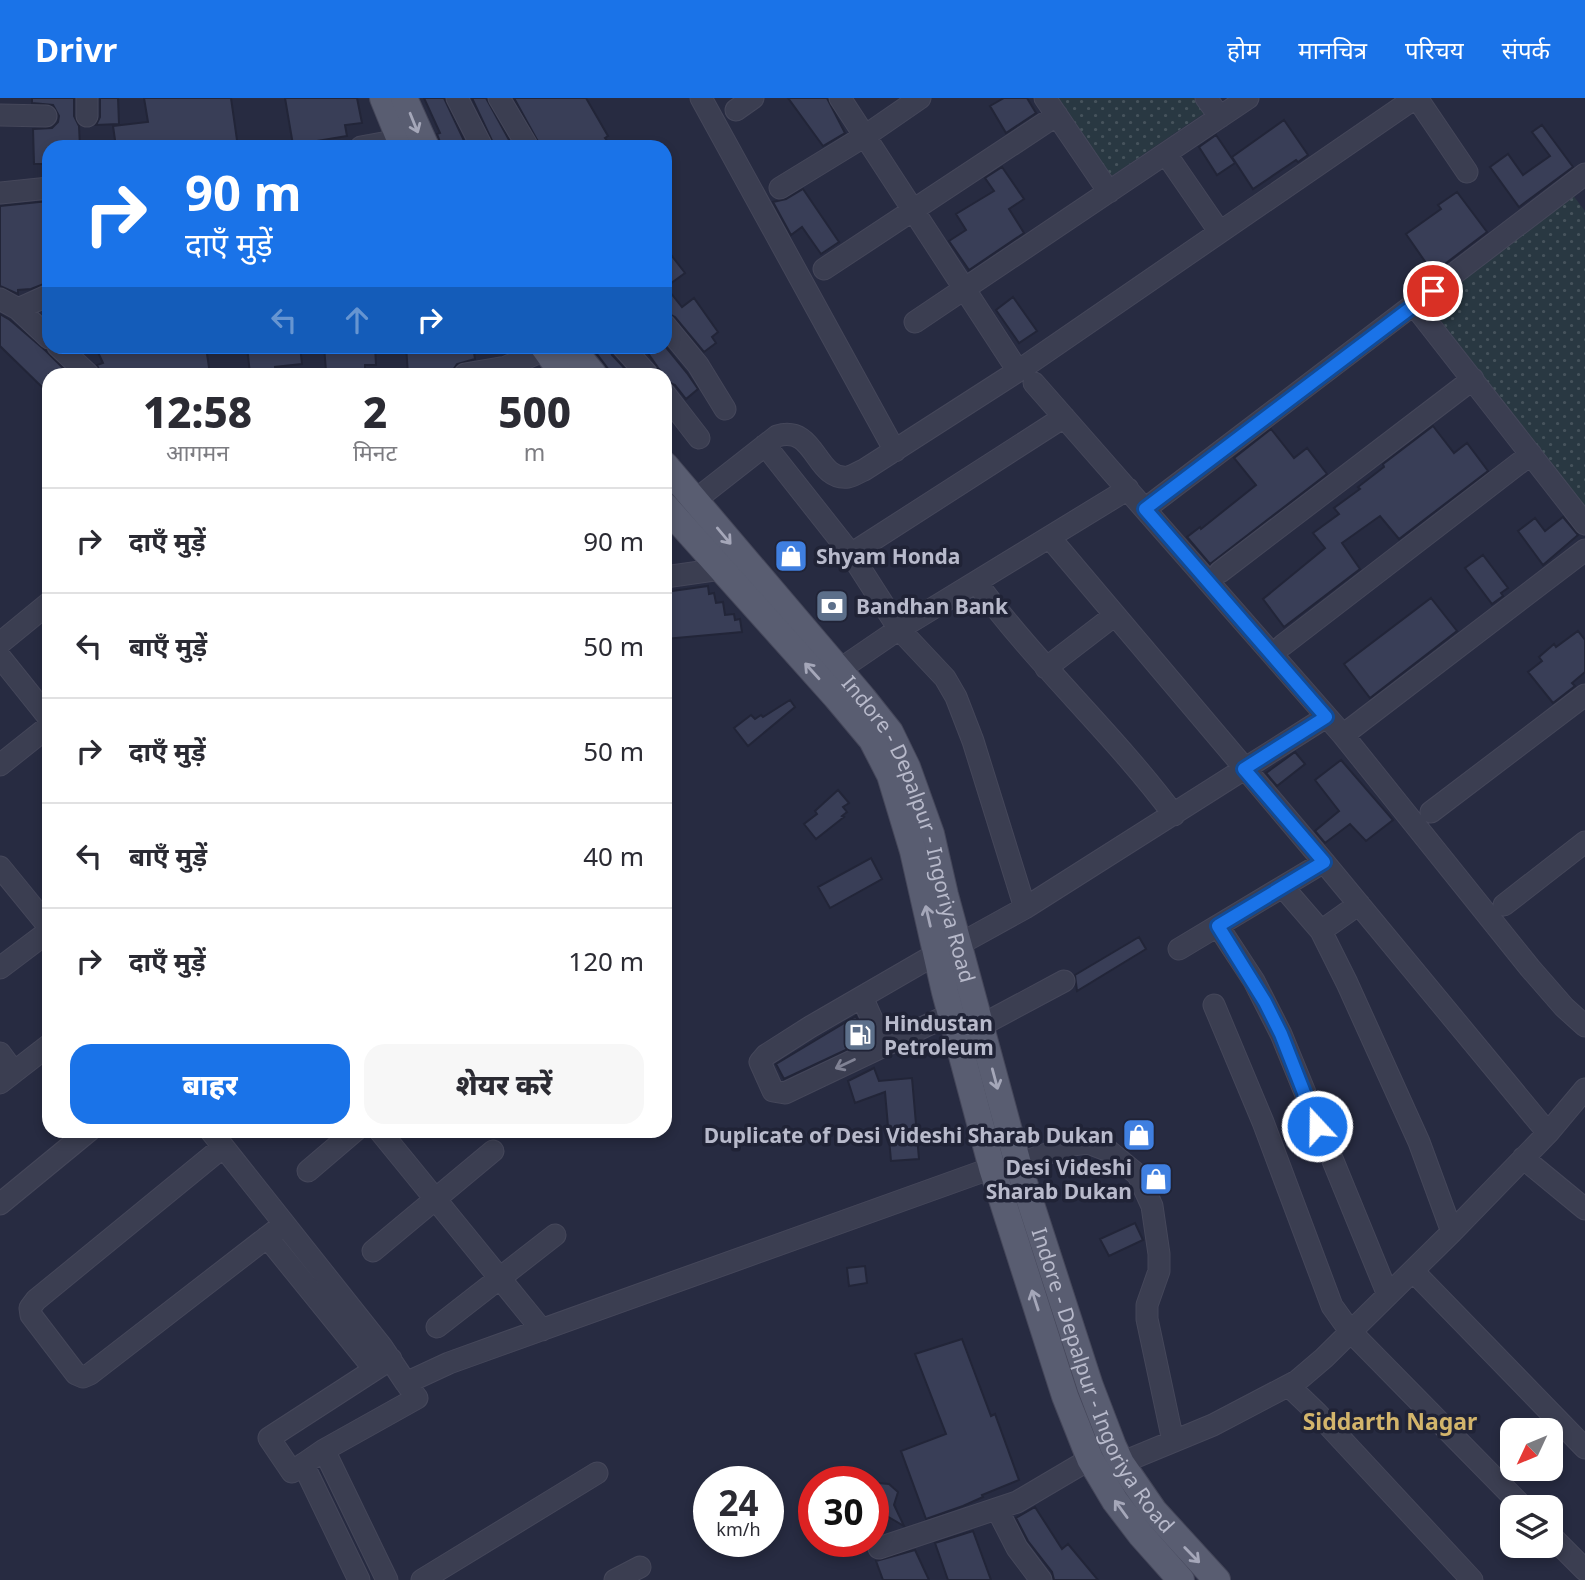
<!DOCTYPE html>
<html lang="hi">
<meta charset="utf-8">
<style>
body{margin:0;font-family:"Noto Sans","Noto Sans Devanagari",sans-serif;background:#f7f7f7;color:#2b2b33;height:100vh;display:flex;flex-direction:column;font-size:26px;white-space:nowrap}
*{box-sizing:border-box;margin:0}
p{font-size:23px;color:#7c7c81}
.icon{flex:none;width:38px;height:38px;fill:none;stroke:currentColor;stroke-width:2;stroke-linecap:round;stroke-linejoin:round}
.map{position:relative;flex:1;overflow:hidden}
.drawer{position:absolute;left:42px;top:270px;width:630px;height:770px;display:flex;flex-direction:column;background:#fff;border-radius:21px;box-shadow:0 4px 10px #0003}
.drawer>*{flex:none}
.guide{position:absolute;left:42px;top:42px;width:630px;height:214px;border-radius:21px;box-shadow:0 4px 10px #0003;background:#1a73e8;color:#fff;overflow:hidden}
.needle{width:46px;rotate:226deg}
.buttons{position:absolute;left:1500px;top:1320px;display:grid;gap:14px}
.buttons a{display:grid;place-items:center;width:63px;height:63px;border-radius:14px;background:#fff;box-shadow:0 4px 10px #0003;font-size:35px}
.speed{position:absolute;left:693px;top:1368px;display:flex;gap:14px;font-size:35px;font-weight:700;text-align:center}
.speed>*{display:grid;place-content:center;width:91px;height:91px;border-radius:50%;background:#fff;box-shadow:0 4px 10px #0003;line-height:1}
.speed small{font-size:18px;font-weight:400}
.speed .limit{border:10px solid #d22;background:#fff;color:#111}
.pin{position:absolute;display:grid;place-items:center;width:60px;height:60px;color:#fff;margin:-30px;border:4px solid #fff;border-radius:50%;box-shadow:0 2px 7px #0007}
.me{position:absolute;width:77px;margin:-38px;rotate:339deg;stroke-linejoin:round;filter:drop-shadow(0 0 5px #0008)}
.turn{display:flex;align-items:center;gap:24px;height:147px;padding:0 28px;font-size:32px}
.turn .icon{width:91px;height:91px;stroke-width:2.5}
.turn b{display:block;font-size:49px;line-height:60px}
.lanes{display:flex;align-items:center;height:66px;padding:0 28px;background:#0003;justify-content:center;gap:35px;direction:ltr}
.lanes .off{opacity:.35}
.eta{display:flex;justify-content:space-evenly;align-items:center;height:119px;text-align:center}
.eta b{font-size:42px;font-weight:800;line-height:49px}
.button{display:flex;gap:14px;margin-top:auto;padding:14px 28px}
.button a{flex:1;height:80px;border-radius:21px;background:#1a73e8;color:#fff;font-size:28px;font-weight:800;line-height:80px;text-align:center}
.button a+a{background:#f7f7f7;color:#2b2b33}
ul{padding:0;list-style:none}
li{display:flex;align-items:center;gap:21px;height:105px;padding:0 28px;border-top:2px solid #e1e1e2}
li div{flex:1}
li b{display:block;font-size:26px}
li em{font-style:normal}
header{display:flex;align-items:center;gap:42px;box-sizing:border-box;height:98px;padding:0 35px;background:#1a73e8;color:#fff}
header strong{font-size:33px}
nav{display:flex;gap:38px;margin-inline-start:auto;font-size:24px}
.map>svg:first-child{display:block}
</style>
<header>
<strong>Drivr</strong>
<nav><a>होम</a><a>मानचित्र</a><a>परिचय</a><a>संपर्क</a></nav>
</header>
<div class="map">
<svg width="1585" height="1482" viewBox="0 0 1585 1482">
<defs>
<pattern id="grass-dots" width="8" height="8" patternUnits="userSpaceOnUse" patternTransform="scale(1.75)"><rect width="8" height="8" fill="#293842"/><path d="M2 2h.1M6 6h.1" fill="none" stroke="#46535c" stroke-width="1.8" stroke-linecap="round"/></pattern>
</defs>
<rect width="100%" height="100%" fill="#272b41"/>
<!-- grass -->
<path fill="url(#grass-dots)" d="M1057 0H1197L1206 14 1110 79Z
M1572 96 1585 113V411L1428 206Z"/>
<!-- building -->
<path fill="#393e57" stroke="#222538" stroke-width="2" d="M32 0H74V18L79 28 80 49H49V66H34L33 31 52 30 58 24 59 18 53 7 32 5Z
M100 0H118L119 26 96 27 100 19Z
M144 0H231L238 49H116L113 28 148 24Z
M285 0H357L362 25 345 27 347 38 293 47Z
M424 0H444L467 49H442L437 36 440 35Z
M472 0H486L513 49H495Z
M514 0H586L608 38 605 40 612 49H541Z
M788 0H827L845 35 823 48Z
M1004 0H1027L1036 15 1006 35 990 8Z
M1284 22 1308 57 1298 64 1296 62 1253 91 1232 59Z
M1542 27 1573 69 1519 109 1490 69 1508 56 1523 77 1550 58 1532 34Z
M1216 37 1235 65 1217 77 1199 49Z
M1002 69 1024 101 1009 111 1024 135 969 172 949 143 966 132 956 116 994 93 985 80Z
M803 91 839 144 821 156 802 129 791 137 773 104 786 101Z
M1457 94 1487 134 1433 175 1406 136 1441 111 1438 107Z
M49 103V184L31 191 18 192V196L0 188V108Z
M665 149 685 175 666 189 682 209 694 200 718 234 712 239 716 245 704 254 675 219 665 214Z
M1013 199 1037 233 1019 245 996 212Z
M0 216 10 222 46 253 69 276H49V282L42 289 0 248Z
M95 248H173V253L206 249 210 276H101L97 267 103 265Z
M247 248H300L302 266 275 269 276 276H250Z
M324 248H375L376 267H365V276H341V272L326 273Z
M406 248H473L475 261 457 266 453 272 408 276Z
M591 248H609L612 257 630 276H612Z
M643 248H665L687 275 698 291 686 301 675 287 668 284Z
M1433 328 1454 355 1467 345 1488 373 1399 441 1380 418 1342 445 1360 471 1284 529 1263 501 1325 450 1313 435 1339 416 1334 410 1360 391 1358 389 1384 369 1383 366Z
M1271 331 1294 360 1307 350 1327 376 1210 466 1187 439 1200 429 1201 431 1256 387 1234 360Z
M1563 419 1578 437 1543 467 1518 433 1535 420 1545 433Z
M1483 457 1508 490 1501 495 1503 498 1492 506 1465 470Z
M708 488 709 496 714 495 716 505 723 504 725 517 734 516 735 522 740 521 742 534 665 541V494Z
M1431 500 1457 533 1370 600 1344 566Z
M1578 533 1585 542V574L1572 585 1575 588 1553 605 1528 574 1542 563 1539 559 1554 546 1556 549Z
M790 602 795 609 748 648 734 630 751 617 755 621 761 617 763 619Z
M1295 654 1305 666 1277 688 1266 675Z
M1341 662 1393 722 1366 743 1350 726 1325 745 1315 733 1339 713 1315 682Z
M838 692 849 705 843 709 847 714 842 718 844 719 816 741 804 726 817 716 815 713Z
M871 760 882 781 830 810 818 789Z
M1139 839 1146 851 1077 893 1075 877Z
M856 918 867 942 784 981 776 966Z
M874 970 879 983 912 980 919 1061 891 1063 885 994 855 1005 848 983Z
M1135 1125 1143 1142 1109 1158 1100 1141Z
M865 1168 867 1185 849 1188 847 1170Z
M962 1241 991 1318 995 1316 1019 1382 982 1397 983 1399 963 1408 926 1421 901 1353 946 1336 915 1256Z
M878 1385 889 1386 898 1394 894 1407 904 1428 873 1410V1387Z
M1035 1409 1062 1451 1068 1446 1098 1482H1054L1052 1474 1028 1443 1016 1420Z
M973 1433 991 1482H948L935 1445Z
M915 1452 929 1482H883L876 1463Z"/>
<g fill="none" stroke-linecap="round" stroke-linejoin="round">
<defs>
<path id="minor" d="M457 0 482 49
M499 0 528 49
M701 0 895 353
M840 0 1018 273
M1045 0 1109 94
M1206 0 1220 19
M1417 0 1467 74
M736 12 753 0
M0 17 46 18
M87 18V0
M361 49 399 42
M1166 56 1219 133
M780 90 865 38 920 0
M0 95 49 90
M824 171 1057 17
M0 201 18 211 49 240
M1414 207 1585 426
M18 211 49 197
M915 224 1248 0
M665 227 698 267 725 311
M58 248 88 276
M622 248 647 276
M465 276 506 269 545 252
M1034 285 1343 637 1530 870 1564 909 1585 928
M665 296 699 340
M765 347 851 456 899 531 945 580 956 599 973 643 1025 810
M694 403 777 338C816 326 815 383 848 379 853 378 859 374 864 372L1018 273 1415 0
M1145 411 1585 76
M1050 440 1324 764 1548 1035
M851 456 1064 319
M1220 474 1473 281
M665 479 721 471
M977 485C1037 567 1113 635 1174 717
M0 545 49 505
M1283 547 1531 356
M0 559 49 620
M1046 570 1115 517
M839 572 899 531 1128 391
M1343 637 1585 452
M0 667 49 628
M1431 714 1585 597
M0 769 49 829
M1283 789 1321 833 1347 885 1419 1044 1452 1134
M1504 807 1585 744
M1218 828 1254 883 1281 936 1388 1197
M1321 833 1359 806
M1179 851 1324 764
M0 870 49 833
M862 899 884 948
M1214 907 1263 1024 1332 1208 1350 1233 1523 1409
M951 916 785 995 773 993 760 964 766 957 810 929 936 856 958 847 1025 810 1326 619
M980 928 1064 883
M0 955 14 974
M0 985 49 947
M210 1032 382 1249 406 1285 449 1265 992 1070
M379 1032 542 1232
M223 1049 36 1202 30 1210 31 1217 76 1276 83 1279 90 1276 284 1126
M1523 1060 1585 1111
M1018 1066 1072 1047 1088 1045 1109 1053 1138 1077 1152 1108 1159 1156V1173L1147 1207V1221L1173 1343
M308 1073 356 1032
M0 1106 90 1032
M267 1139 374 1271
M373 1153 493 1053
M1413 1173 1585 1350
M437 1229 555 1137
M391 1261 269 1340 292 1374 324 1352 417 1300 406 1285
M1289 1288 1317 1315 1472 1482
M324 1352 387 1482
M1121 1365 1213 1327 1297 1283 1324 1260 1452 1134 1548 1035 1585 991
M303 1366 359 1482
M997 1411 1017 1450 1041 1482
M1550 1437 1585 1472
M879 1450 1017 1404 1090 1361
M422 1482 597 1375
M615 1482 640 1469"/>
<g id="major">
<path d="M383 0 403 49"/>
<path d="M404 0 426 49"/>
<path d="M543 248 563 276"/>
<path d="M570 248 593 276"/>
<path id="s1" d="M665 367 863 600 890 634 907 669 931 736 945 797 1018 1066 1090 1288 1113 1348 1121 1365 1154 1413 1217 1482"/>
<path d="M665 408 836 599 872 642 890 677 913 753 945 894 992 1070 1065 1298 1090 1361 1115 1403 1141 1437 1181 1482"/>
</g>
</defs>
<!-- minor casing -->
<use href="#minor" stroke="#45475a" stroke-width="23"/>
<!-- major casing -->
<use href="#major" stroke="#45475a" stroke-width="28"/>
<!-- minor -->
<use href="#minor" stroke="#3b3e51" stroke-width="21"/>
<!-- major -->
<use href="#major" stroke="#595d71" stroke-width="26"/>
</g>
<!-- one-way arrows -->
<defs><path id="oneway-shaft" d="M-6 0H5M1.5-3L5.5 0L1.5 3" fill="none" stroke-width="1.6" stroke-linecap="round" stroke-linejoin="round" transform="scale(1.75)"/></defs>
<g stroke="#a5a7b9">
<use href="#oneway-shaft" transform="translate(414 25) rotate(68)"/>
<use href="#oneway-shaft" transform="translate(724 438) rotate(50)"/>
<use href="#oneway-shaft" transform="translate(812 573) rotate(-132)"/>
<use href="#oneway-shaft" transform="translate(928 818) rotate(-103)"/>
<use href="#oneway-shaft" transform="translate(995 981) rotate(75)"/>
<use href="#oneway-shaft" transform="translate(1035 1202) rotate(-108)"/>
<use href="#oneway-shaft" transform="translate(1121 1411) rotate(-126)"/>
<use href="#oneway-shaft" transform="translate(1192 1457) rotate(46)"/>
</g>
<use stroke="#808294" href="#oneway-shaft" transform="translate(845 966) rotate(155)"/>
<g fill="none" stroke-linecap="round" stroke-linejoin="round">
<defs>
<path id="route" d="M1317 1028 1281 936 1265 904 1218 828 1324 764 1244 671 1326 619 1145 411 1433 193"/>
</defs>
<!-- route casing -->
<use href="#route" stroke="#114b97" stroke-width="18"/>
<!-- route -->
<use href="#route" stroke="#1a73e8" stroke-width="12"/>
</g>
<!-- icons -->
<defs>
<symbol id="shop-square" viewBox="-11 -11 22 22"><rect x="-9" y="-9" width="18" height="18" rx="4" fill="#3f7fe0" stroke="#202336"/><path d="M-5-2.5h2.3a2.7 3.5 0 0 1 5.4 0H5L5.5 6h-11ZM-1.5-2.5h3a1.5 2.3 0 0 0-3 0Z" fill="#fff"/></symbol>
<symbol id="bank-square" viewBox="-11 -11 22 22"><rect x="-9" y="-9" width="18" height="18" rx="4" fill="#5c6f8a" stroke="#202336"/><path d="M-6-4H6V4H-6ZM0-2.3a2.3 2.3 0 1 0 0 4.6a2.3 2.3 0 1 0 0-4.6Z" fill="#fff"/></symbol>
<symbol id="fuel-square" viewBox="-11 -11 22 22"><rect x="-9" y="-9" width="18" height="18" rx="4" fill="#5c6f8a" stroke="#202336"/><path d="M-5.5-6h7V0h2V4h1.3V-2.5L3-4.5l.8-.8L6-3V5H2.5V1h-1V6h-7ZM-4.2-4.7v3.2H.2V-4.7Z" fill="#fff"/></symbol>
</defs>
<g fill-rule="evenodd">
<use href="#shop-square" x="772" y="439" width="38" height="38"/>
<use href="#bank-square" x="813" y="489" width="38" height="38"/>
<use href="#fuel-square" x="841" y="918" width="38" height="38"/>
<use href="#shop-square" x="1120" y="1018" width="38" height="38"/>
<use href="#shop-square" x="1137" y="1062" width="38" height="38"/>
</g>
<g text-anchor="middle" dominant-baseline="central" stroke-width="7" stroke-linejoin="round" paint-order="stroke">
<!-- poi labels -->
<g font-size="21" font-weight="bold" fill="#b8bacb" stroke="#202336" text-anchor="start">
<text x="816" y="458">Shyam Honda</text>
<text x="856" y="508">Bandhan Bank</text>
<text x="884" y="925">Hindustan<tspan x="884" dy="24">Petroleum</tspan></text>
<text x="1114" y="1037" text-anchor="end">Duplicate of Desi Videshi Sharab Dukan</text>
<text x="1132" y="1069" text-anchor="end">Desi Videshi<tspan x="1132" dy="24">Sharab Dukan</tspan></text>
</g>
<!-- street labels -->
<g font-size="21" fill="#b8bacb" stroke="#202336">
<text stroke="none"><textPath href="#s1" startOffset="446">Indore - Depalpur - Ingoriya Road</textPath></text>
<text stroke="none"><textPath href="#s1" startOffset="1034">Indore - Depalpur - Ingoriya Road</textPath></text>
</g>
<!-- neighbourhood labels -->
<g font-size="23" font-weight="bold" fill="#d3b56b" stroke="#202336">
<text x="1390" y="1323">Siddarth Nagar</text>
</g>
</g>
</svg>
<div class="buttons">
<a><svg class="needle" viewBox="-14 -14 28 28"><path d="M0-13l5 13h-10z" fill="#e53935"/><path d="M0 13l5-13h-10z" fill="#7c7c81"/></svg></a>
<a><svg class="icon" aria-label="layers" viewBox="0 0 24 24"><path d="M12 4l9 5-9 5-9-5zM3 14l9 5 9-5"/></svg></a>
</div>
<div class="speed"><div>24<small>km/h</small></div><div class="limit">30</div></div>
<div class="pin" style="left:1433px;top:193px;background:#d93025"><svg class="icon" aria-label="arrive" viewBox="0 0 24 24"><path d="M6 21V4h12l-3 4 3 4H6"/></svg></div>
<svg class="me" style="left:1317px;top:1028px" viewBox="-20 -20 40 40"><circle r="17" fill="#1a73e8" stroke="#fff" stroke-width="3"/><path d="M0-11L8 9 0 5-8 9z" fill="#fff"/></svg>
<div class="guide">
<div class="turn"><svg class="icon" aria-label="right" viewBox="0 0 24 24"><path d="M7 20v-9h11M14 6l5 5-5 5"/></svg><div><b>90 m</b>दाएँ मुड़ें</div></div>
<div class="lanes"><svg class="icon off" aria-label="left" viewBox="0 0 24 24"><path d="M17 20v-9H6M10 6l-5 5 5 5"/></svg><svg class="icon off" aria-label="ahead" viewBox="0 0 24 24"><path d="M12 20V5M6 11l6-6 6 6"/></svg><svg class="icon" aria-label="right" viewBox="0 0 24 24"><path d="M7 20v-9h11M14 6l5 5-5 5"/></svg></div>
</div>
<section class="drawer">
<div class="eta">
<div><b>12:58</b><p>आगमन</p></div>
<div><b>2</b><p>मिनट</p></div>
<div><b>500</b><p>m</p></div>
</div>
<ul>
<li><svg class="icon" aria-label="right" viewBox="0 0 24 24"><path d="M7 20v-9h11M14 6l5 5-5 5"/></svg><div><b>दाएँ मुड़ें</b></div><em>90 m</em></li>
<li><svg class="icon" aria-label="left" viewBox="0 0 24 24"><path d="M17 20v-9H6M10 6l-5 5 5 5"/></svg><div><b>बाएँ मुड़ें</b></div><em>50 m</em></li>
<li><svg class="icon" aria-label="right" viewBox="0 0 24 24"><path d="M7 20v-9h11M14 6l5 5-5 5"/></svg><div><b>दाएँ मुड़ें</b></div><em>50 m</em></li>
<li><svg class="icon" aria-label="left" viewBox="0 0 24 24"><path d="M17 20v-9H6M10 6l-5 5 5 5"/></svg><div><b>बाएँ मुड़ें</b></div><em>40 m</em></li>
<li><svg class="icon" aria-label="right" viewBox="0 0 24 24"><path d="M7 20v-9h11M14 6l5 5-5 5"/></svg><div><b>दाएँ मुड़ें</b></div><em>120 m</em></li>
</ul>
<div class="button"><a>बाहर</a><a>शेयर करें</a></div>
</section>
</div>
